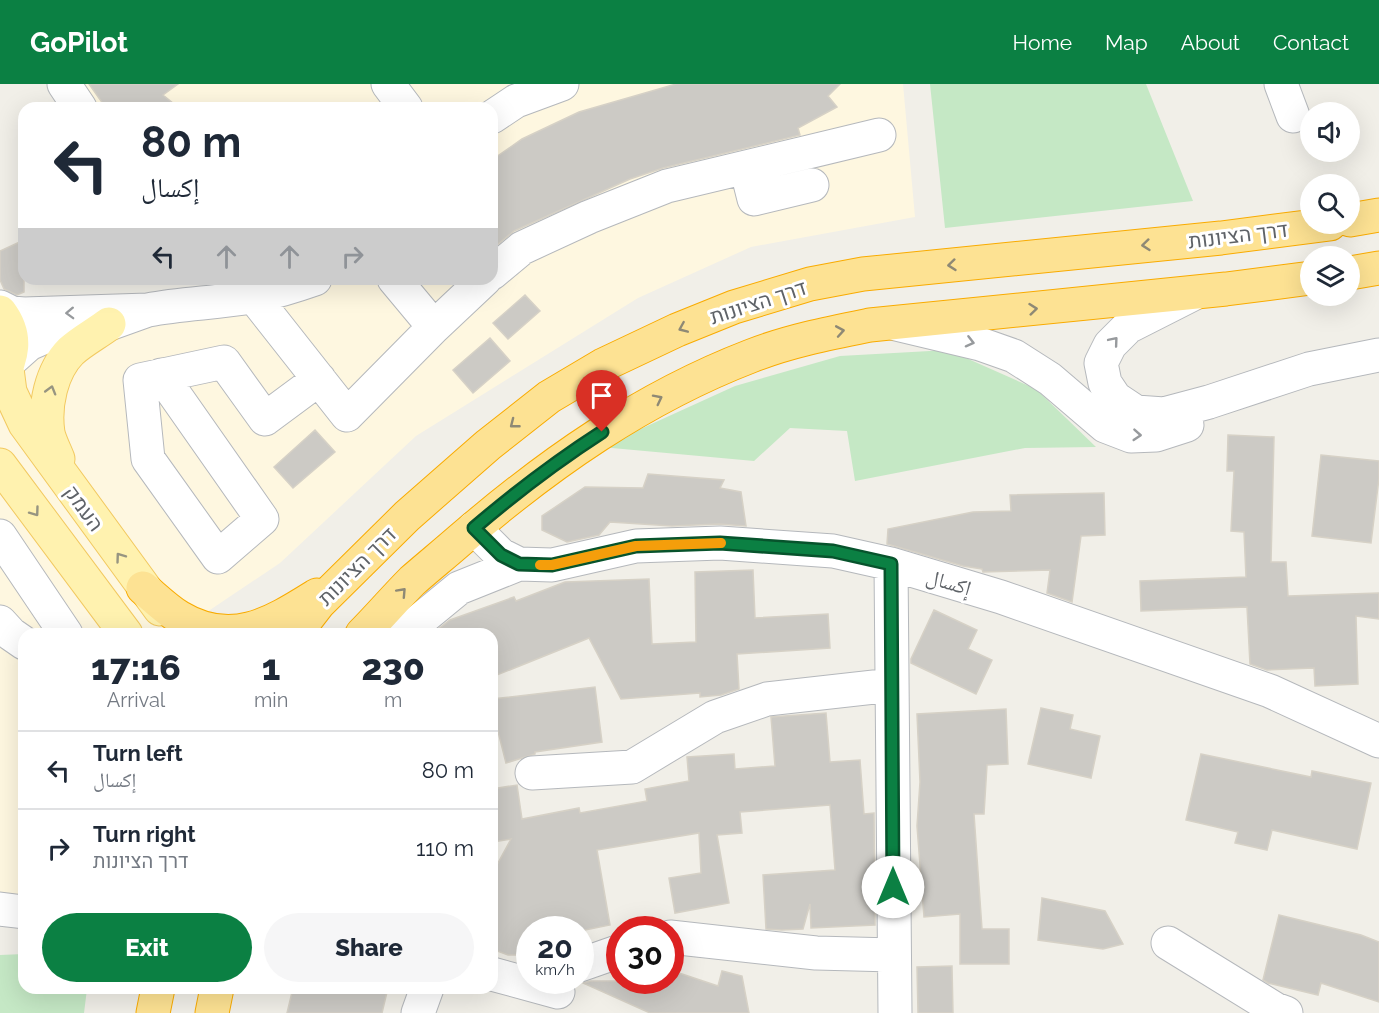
<!DOCTYPE html>
<meta charset="utf-8">
<style>
body{margin:0;font-family:Raleway,"Noto Naskh Arabic",Heebo,sans-serif;background:#f6f6f7;color:#1f2937;height:100vh;display:flex;flex-direction:column;font-size:22px;white-space:nowrap}
*{box-sizing:border-box;margin:0}
p{font-size:20px;color:#747a83}
.icon{flex:none;width:33px;height:33px;fill:none;stroke:currentColor;stroke-width:2;stroke-linecap:round;stroke-linejoin:round}
.map{position:relative;flex:1;overflow:hidden}
.details{position:absolute;left:18px;top:544px;width:480px;height:366px;display:flex;flex-direction:column;background:#fff;border-radius:18px;box-shadow:0 6px 24px #0002}
.details>*{flex:none}
.guide{position:absolute;left:18px;top:18px;width:480px;height:183px;border-radius:18px;box-shadow:0 6px 24px #0002;background:#fff;color:#1f2937;overflow:hidden}
.tools{position:absolute;left:1300px;top:18px;display:grid;gap:12px}
.tools a{display:grid;place-items:center;width:60px;height:60px;border-radius:50%;background:#fff;box-shadow:0 6px 24px #0002;font-size:30px}
.speed{position:absolute;left:516px;top:832px;display:flex;gap:12px;font-size:30px;font-weight:700;text-align:center}
.speed>*{display:grid;place-content:center;width:78px;height:78px;border-radius:50%;background:#fff;box-shadow:0 6px 24px #0002;line-height:1}
.speed small{font-size:15px;font-weight:400}
.speed .limit{border:9px solid #d22;background:#fff;color:#111}
.pin{position:absolute;display:grid;place-items:center;width:51px;height:51px;color:#fff;margin:-62px -26px;border-radius:50% 50% 50% 0;rotate:-45deg;box-shadow:0 0 6px #0007}
.pin .icon{rotate:45deg}
.me{position:absolute;width:66px;margin:-33px;rotate:0deg;stroke-linejoin:round;filter:drop-shadow(0 0 4px #0008)}
.turn{display:flex;align-items:center;gap:21px;height:126px;padding:0 24px;font-size:27px}
.turn .icon{width:78px;height:78px;stroke-width:2.5}
.turn b{display:block;font-size:42px;line-height:51px}
.lanes{display:flex;align-items:center;height:57px;padding:0 24px;background:#0003;justify-content:center;gap:30px;direction:ltr}
.lanes .off{opacity:.35}
.eta{display:flex;justify-content:space-evenly;align-items:center;height:102px;text-align:center}
.eta b{font-size:36px;font-weight:800;line-height:42px}
.primary-button{display:flex;gap:12px;margin-top:auto;padding:12px 24px}
.primary-button a{flex:1;height:69px;border-radius:36px;background:#0b8043;color:#fff;font-size:24px;font-weight:800;line-height:69px;text-align:center}
.primary-button a+a{background:#f6f6f7;color:#1f2937}
ul{padding:0;list-style:none}
li{display:flex;align-items:center;gap:18px;height:78px;padding:0 24px;border-top:2px solid #e0e1e3}
li div{flex:1}
li b{display:block;font-size:22px}
li em{font-style:normal}
header{display:flex;align-items:center;gap:36px;box-sizing:border-box;height:84px;padding:0 30px;background:#0b8043;color:#fff}
header strong{font-size:28px}
nav{display:flex;gap:33px;margin-inline-start:auto;font-size:21px}
.map>svg:first-child{display:block}
</style>
<header>
<strong>GoPilot</strong>
<nav><a>Home</a><a>Map</a><a>About</a><a>Contact</a></nav>
</header>
<div class="map">
<svg width="1379" height="929" viewBox="0 0 1379 929">
<rect width="100%" height="100%" fill="#f1efe8"/>
<!-- commercial -->
<path fill="#fef7e0" d="M76 0H903L915 133 751 163 638 214 416 352 280 479 201 532 183 550H24V834L0 831V226L214 203 208 195H492V24H92Z"/>
<!-- green -->
<path fill="#c5e8c5" d="M930 0H1146L1193 117 945 144Z
M948 266 1036 305 1096 363 1025 364 855 397 847 347 790 344 754 377 601 363 735 302 840 272Z
M24 870V904L87 905 84 929H0V871Z"/>
<!-- building -->
<path fill="#cccac5" stroke="#d6d1c6" stroke-width="1.5" d="M89 0H178L163 11 179 24H106Z
M676 0H840L828 12 837 23 798 44 800 51 663 84 630 95 514 147 492 165V76L522 55 579 28Z
M24 156V208L17 211 4 205 0 196V167Z
M525 211 540 227 508 255 493 239Z
M490 254 510 277 473 309 453 286Z
M315 346 335 368 293 404 274 383Z
M1228 351 1274 353 1271 478H1286L1288 512 1379 509V535L1356 532 1358 600 1315 602 1314 584 1267 586 1250 580 1247 523 1141 527 1140 497 1246 493 1244 448 1231 447 1234 387H1227Z
M1321 371 1379 377V394L1371 459 1312 452Z
M648 390 724 396 720 404 741 408 746 442 719 440 672 442 610 438 599 451 567 458 542 446V432L585 403 643 404Z
M1104 409 1105 451 1081 452 1072 518 1047 509 1050 486 983 488 982 485 963 482 887 460 888 445 973 428 1011 427 1010 411Z
M753 486 755 534 828 530 830 564 737 570 739 605 721 611 700 613V609L621 615 589 554 492 593V550H432L450 536 514 513 516 517 565 498 649 495 652 560 696 558 695 488Z
M934 526 977 546 968 565 992 576 976 610 911 579V575Z
M595 603 602 658 535 668V670L506 679 492 624V615Z
M1041 624 1073 631 1070 645 1100 652 1091 694 1028 680Z
M1006 625 1008 680 987 681 984 730H974L982 845H1009V880H960V830L924 833 917 742 920 698 917 630Z
M826 629 830 678 860 676 864 730 874 729 875 841 811 844 810 820 803 845 782 846 766 845 763 791 835 786 830 721 740 728 742 749 717 751 729 819 675 829 669 794 701 789 699 749 597 766 610 841 585 846H526L530 871H508L492 865V790L511 755 492 758V705L517 701 522 735 579 724 580 729 647 717 645 705 689 697 687 673 734 670 735 685 775 682 771 633Z
M1201 670 1311 693 1312 687 1371 699 1357 765 1272 746 1267 766 1235 759 1238 748 1186 736Z
M1042 814 1105 827 1123 860 1103 865 1038 856Z
M1279 831 1361 851 1379 858V918L1321 899 1318 911 1268 899 1263 896Z
M952 882 953 929H918L917 883Z
M670 886 718 902 722 887 742 892 749 929H650L583 899 591 897H670Z
M293 904H388L382 929H287Z"/>
<g fill="none" stroke-linecap="round" stroke-linejoin="round">
<defs>
<path id="minor" d="M64 0 80 24
M388 0 406 24
M1281 0 1293 32
M492 33 516 17 562 0
M746 83 754 115 812 101
M492 189 522 164 589 133 667 102 879 51
M1195 209 1128 243 1110 261 1101 279 1105 299 1115 314 1136 328 1164 330 1209 318 1309 285 1379 271
M254 213 347 331 434 243 394 195
M0 223 12 229 24 230 148 226 109 240 45 253 29 260 11 276
M148 226C184 219 220 219 256 212 276 208 295 202 315 195
M896 240 980 260 1014 272 1050 295 1105 342 1131 352 1156 351 1187 341
M434 243 485 195
M161 291 262 435 218 473 148 375 140 296 224 278 265 335 319 295
M474 444 501 471 519 480 552 481 636 462 720 459 833 467 891 480 1001 513 1270 607 1379 657
M0 452 66 550
M891 480 895 929
M0 538 11 550 24 559
M403 550 459 504 519 480
M532 689 632 683 715 633 767 615 892 601
M0 825 24 828
M670 853 816 869 893 871
M1168 859 1275 925 1286 929
M580 881 620 867
M492 890 558 908
M418 929 427 904"/>
<path id="major" d="M0 228C19 253 12 273 0 299
M7 285 10 308 25 340 160 525
M58 375C55 367 50 358 48 349 44 322 51 287 71 267 82 257 97 249 109 240
M0 381 126 550"/>
<path id="highway" d="M1350 136 1379 131
M1350 189 1379 184
M143 504C154 513 166 525 179 533 232 565 272 539 317 511
M295 550 319 519 407 432 488 361 549 313 603 281 677 246 734 223 810 200 863 190 1221 154 1330 140
M362 550C379 533 395 514 412 497 428 483 444 470 460 456 548 380 642 314 751 272 789 257 830 249 870 241L1226 205 1311 194
M153 929 158 904
M212 929 217 904"/>
</defs>
<!-- minor casing -->
<use href="#minor" stroke="#b5b8bc" stroke-width="35"/>
<!-- major casing -->
<use href="#major" stroke="#f2c960" stroke-width="35"/>
<!-- highway casing -->
<use href="#highway" stroke="#f9ab00" stroke-width="35"/>
<!-- minor -->
<use href="#minor" stroke="#fff" stroke-width="33"/>
<!-- major -->
<use href="#major" stroke="#fff2af" stroke-width="33"/>
<!-- highway -->
<use href="#highway" stroke="#fde293" stroke-width="33"/>
</g>
<!-- one-way arrows -->
<defs><path id="oneway-chevron" d="M-2-3.5L2.5 0L-2 3.5" fill="none" stroke-width="1.6" stroke-linecap="round" stroke-linejoin="round" transform="scale(1.5)"/></defs>
<g stroke="#8e8975">
<use href="#oneway-chevron" transform="translate(1146 161) rotate(174)"/>
<use href="#oneway-chevron" transform="translate(952 181) rotate(174)"/>
<use href="#oneway-chevron" transform="translate(1033 225) rotate(-6)"/>
<use href="#oneway-chevron" transform="translate(683 244) rotate(157)"/>
<use href="#oneway-chevron" transform="translate(840 247) rotate(-10)"/>
<use href="#oneway-chevron" transform="translate(658 315) rotate(-27)"/>
<use href="#oneway-chevron" transform="translate(514 340) rotate(142)"/>
<use href="#oneway-chevron" transform="translate(402 508) rotate(-47)"/>
</g>
<g stroke="#979a9d">
<use href="#oneway-chevron" transform="translate(70 229) rotate(178)"/>
<use href="#oneway-chevron" transform="translate(1114 257) rotate(-50)"/>
<use href="#oneway-chevron" transform="translate(970 258) rotate(14)"/>
<use href="#oneway-chevron" transform="translate(1137 351) rotate(4)"/>
</g>
<g stroke="#979581">
<use href="#oneway-chevron" transform="translate(51 306) rotate(-74)"/>
<use href="#oneway-chevron" transform="translate(35 428) rotate(54)"/>
<use href="#oneway-chevron" transform="translate(120 473) rotate(-126)"/>
</g>
<g fill="none" stroke-linecap="round" stroke-linejoin="round">
<defs>
<path id="route" d="M602 348C557 377 515 409 474 444L501 471 519 480 552 481 636 462 720 459 833 467 891 480 893 803"/>
</defs>
<!-- route casing -->
<use href="#route" stroke="#07532c" stroke-width="15"/>
<!-- route -->
<use href="#route" stroke="#0b8043" stroke-width="10"/>
<!-- slow -->
<path stroke="#f59e0b" stroke-width="10" d="M540 481H552L636 462 721 459"/>
</g>
<g text-anchor="middle" dominant-baseline="central" stroke-width="6" stroke-linejoin="round" paint-order="stroke">
<!-- street labels -->
<g font-size="21" fill="#5f6368" stroke="#fff">
<text transform="translate(1238 151) rotate(-7)">דרך הציונות</text>
<text transform="translate(758 218) rotate(-18)">דרך הציונות</text>
<text transform="translate(84 424) rotate(54)">העמק</text>
<text transform="translate(357 482) rotate(-45)">דרך הציונות</text>
<text transform="translate(949 498) rotate(17)">إكسال</text>
</g>
</g>
</svg>
<div class="tools">
<a><svg class="icon" aria-label="sound" viewBox="0 0 24 24"><path d="M4 9h4l5-4v14l-5-4H4zM17 9q2 3 0 6"/></svg></a>
<a><svg class="icon" aria-label="search" viewBox="0 0 24 24"><circle cx="10" cy="10" r="6"/><path d="M15 15l6 6"/></svg></a>
<a><svg class="icon" aria-label="layers" viewBox="0 0 24 24"><path d="M12 4l9 5-9 5-9-5zM3 14l9 5 9-5"/></svg></a>
</div>
<div class="speed"><div>20<small>km/h</small></div><div class="limit">30</div></div>
<div class="pin" style="left:602px;top:348px;background:#d93025"><svg class="icon" aria-label="arrive" viewBox="0 0 24 24"><path d="M6 21V4h12l-3 4 3 4H6"/></svg></div>
<svg class="me" style="left:893px;top:803px" viewBox="-20 -20 40 40"><circle r="19" fill="#fff"/><path d="M0-13L10 11 0 6-10 11z" fill="#0b8043"/></svg>
<div class="guide">
<div class="turn"><svg class="icon" aria-label="left" viewBox="0 0 24 24"><path d="M17 20v-9H6M10 6l-5 5 5 5"/></svg><div><b>80 m</b>إكسال</div></div>
<div class="lanes"><svg class="icon" aria-label="left" viewBox="0 0 24 24"><path d="M17 20v-9H6M10 6l-5 5 5 5"/></svg><svg class="icon off" aria-label="ahead" viewBox="0 0 24 24"><path d="M12 20V5M6 11l6-6 6 6"/></svg><svg class="icon off" aria-label="ahead" viewBox="0 0 24 24"><path d="M12 20V5M6 11l6-6 6 6"/></svg><svg class="icon off" aria-label="right" viewBox="0 0 24 24"><path d="M7 20v-9h11M14 6l5 5-5 5"/></svg></div>
</div>
<section class="details">
<div class="eta">
<div><b>17:16</b><p>Arrival</p></div>
<div><b>1</b><p>min</p></div>
<div><b>230</b><p>m</p></div>
</div>
<ul>
<li><svg class="icon" aria-label="left" viewBox="0 0 24 24"><path d="M17 20v-9H6M10 6l-5 5 5 5"/></svg><div><b>Turn left</b><p>إكسال</p></div><em>80 m</em></li>
<li><svg class="icon" aria-label="right" viewBox="0 0 24 24"><path d="M7 20v-9h11M14 6l5 5-5 5"/></svg><div><b>Turn right</b><p>דרך הציונות</p></div><em>110 m</em></li>
</ul>
<div class="primary-button"><a>Exit</a><a>Share</a></div>
</section>
</div>
